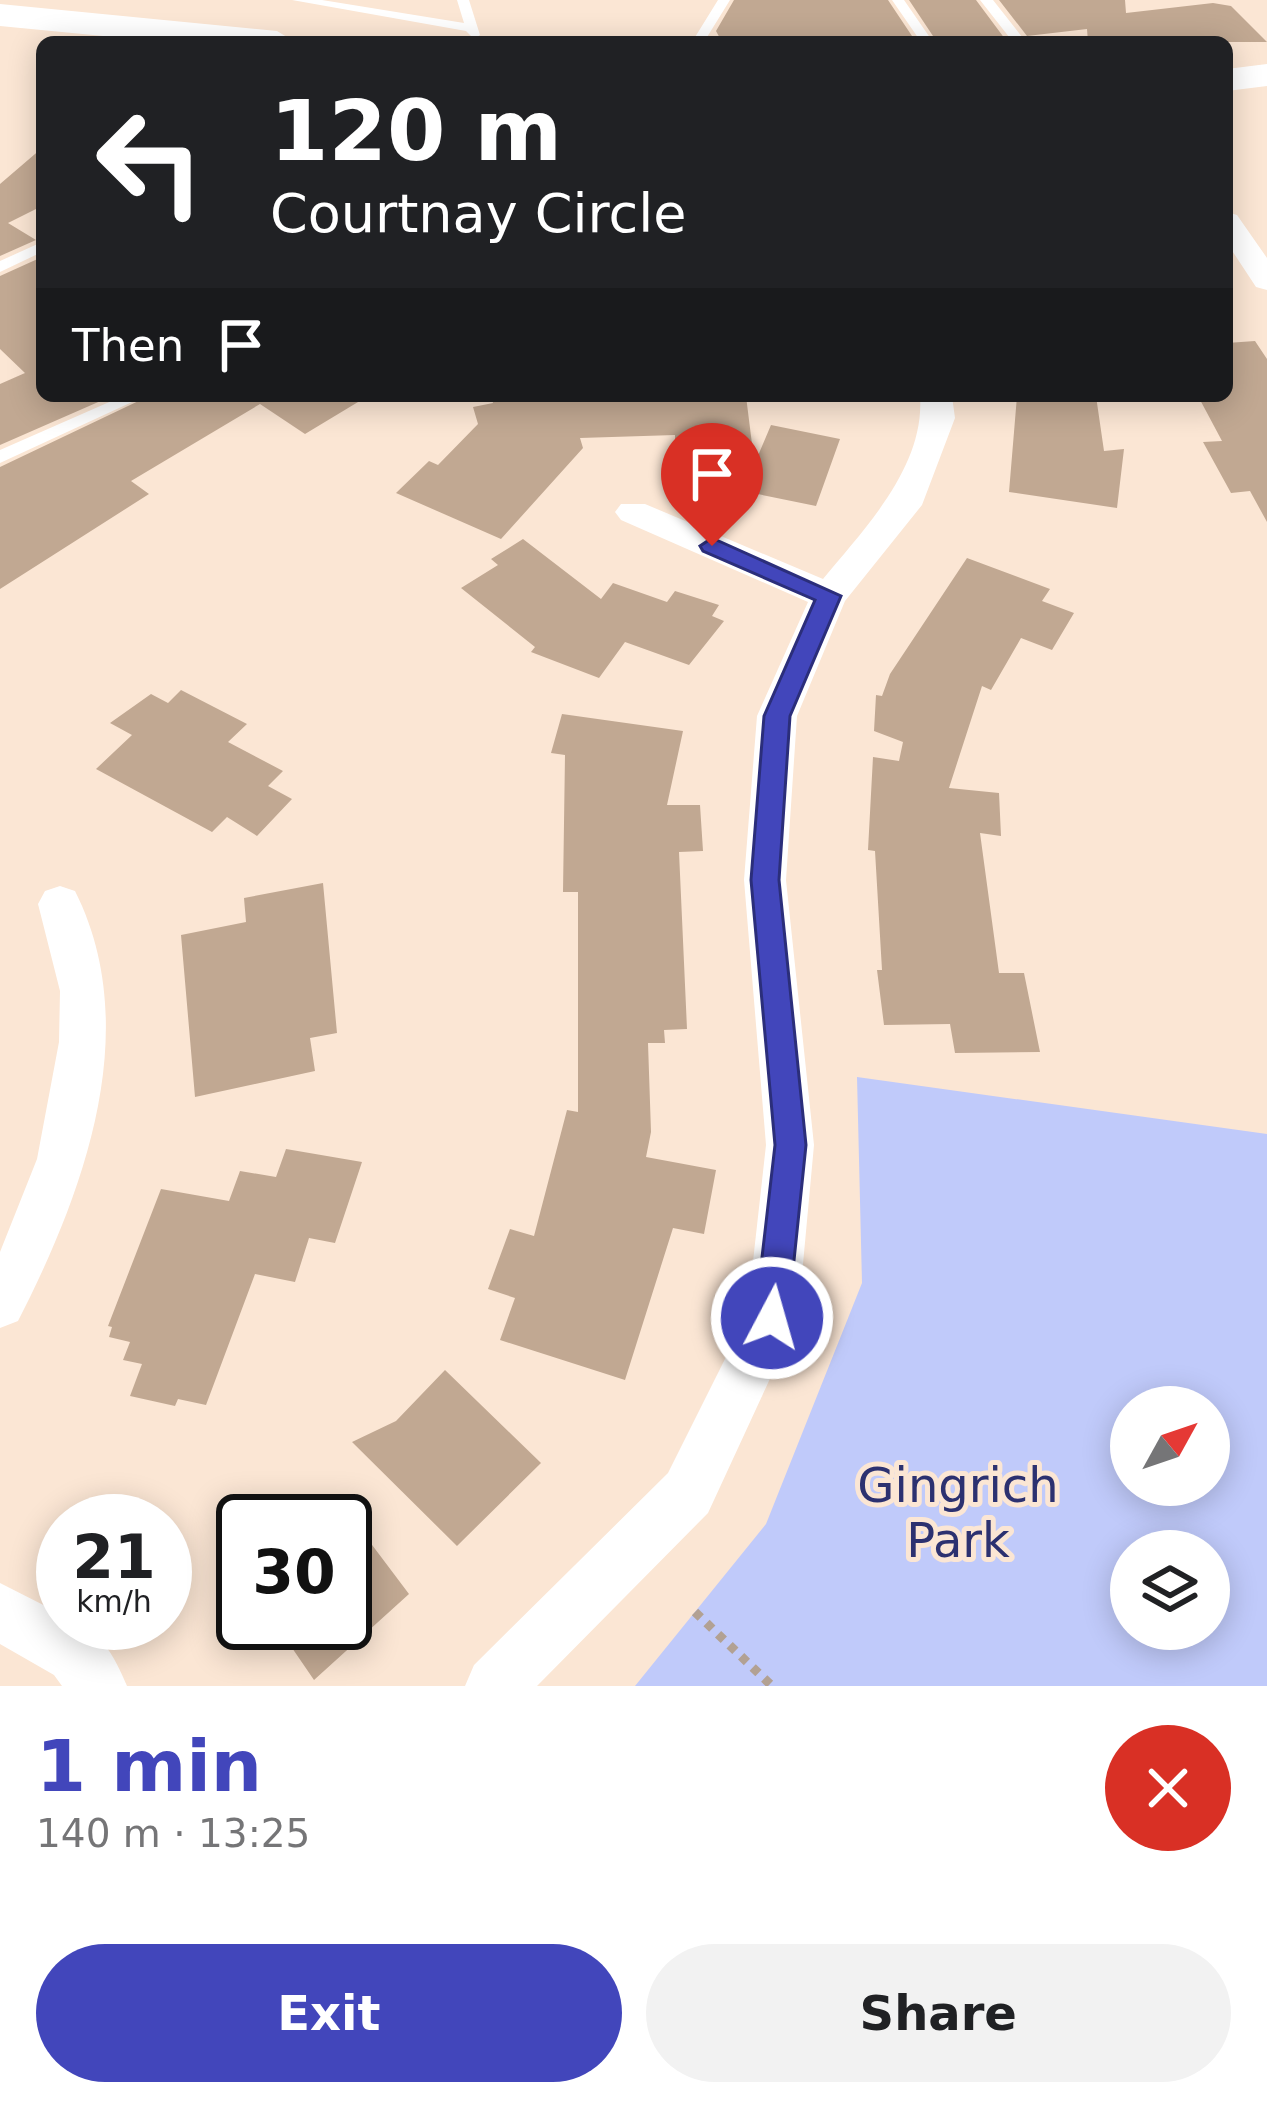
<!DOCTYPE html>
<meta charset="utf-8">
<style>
body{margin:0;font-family:"DejaVu Sans",sans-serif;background:#f2f2f2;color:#202124;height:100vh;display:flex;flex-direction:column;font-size:45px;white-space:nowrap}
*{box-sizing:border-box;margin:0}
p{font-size:39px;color:#757577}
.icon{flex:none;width:66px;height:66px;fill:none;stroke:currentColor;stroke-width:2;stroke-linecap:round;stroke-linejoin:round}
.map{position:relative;height:1686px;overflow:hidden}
.drawer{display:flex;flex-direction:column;background:#fff;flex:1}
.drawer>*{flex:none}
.hud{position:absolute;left:36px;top:36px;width:1197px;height:366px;border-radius:18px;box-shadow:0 6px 30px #0003;background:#202124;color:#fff;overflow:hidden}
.needle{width:78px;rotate:50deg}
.fabs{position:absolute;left:1110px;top:1386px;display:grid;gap:24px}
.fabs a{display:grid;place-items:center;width:120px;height:120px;border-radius:50%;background:#fff;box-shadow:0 6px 30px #0003;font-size:60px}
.speed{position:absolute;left:36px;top:1494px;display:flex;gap:24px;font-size:60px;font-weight:700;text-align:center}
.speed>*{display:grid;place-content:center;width:156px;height:156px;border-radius:50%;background:#fff;box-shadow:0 6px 30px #0003;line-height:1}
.speed small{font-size:30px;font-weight:400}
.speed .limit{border:6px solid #111;border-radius:18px;background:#fff;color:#111}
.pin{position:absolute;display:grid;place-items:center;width:102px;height:102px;color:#fff;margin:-123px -51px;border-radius:50% 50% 50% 0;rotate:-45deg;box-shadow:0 0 12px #0007}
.pin .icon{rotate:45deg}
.me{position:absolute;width:132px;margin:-66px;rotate:6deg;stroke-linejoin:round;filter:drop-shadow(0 0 9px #0008)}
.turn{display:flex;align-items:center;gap:42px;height:252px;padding:0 36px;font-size:54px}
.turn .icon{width:156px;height:156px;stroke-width:2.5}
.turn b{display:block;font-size:84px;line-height:102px}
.then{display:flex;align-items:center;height:114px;padding:0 36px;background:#0003;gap:24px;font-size:45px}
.round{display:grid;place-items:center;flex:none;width:126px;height:126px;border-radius:63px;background:#f2f2f2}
.head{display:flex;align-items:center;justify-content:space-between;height:204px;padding:0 36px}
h1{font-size:72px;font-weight:800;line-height:90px;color:#4246bb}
.primary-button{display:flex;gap:24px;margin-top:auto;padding:24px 36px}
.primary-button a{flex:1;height:138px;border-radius:72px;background:#4246bb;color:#fff;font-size:48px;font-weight:800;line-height:138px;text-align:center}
.primary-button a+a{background:#f2f2f2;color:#202124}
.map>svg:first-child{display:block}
</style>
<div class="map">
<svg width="1267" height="1686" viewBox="0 0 1267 1686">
<rect width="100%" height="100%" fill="#fbe6d4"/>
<!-- green -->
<path fill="#c0cafa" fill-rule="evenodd" d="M857 1077 1267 1134V1686H635L766 1524 862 1283ZM1131 1407H1209V1485H1131ZM1131 1551H1209V1629H1131Z"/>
<!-- building -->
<path fill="#c1a892" d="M734 0H888L916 42H722L716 31Z
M909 0H976L1005 39 937 42Z
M999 0H1125L1126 13 1213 3 1231 6 1267 42H1088L1087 29 1027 36Z
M42 148V206L8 223 36 240 0 256V184Z
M42 257V396H112L0 445V384L25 373 0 349V276Z
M1255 341 1267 359V522L1250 491 1231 493 1203 442 1222 441 1198 396H1227V343Z
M149 396H368L305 434 260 404 131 481 149 494 0 589V467Z
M491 396H746L752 444 675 445V435L580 438 583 448 501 539 396 493 429 461 438 465 478 424 473 407 493 403Z
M1017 396H1096L1104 451 1124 449 1117 508 1009 492Z
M771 425 840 439 816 506 743 491Z
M523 539 601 599 613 583 667 602 675 591 719 605 712 616 724 621 689 665 625 642 599 678 531 652 535 647 461 588 498 565 491 559Z
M967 558 1050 589 1042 601 1074 613 1052 650 1021 638 991 690 982 686 949 788 999 793 1001 836 980 833 999 973H1024L1040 1052 955 1053 950 1024 884 1025 877 970H882L875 851 868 850 873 757 899 761 903 742 874 731 876 695 882 696 890 674Z
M181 690 247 724 228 742 283 771 268 786 292 799 257 836 227 817 212 832 96 769 132 735 110 723 151 694 168 703Z
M562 714 683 731 667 805H700L703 851 679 852 687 1029 664 1030 665 1043H648L651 1132 646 1157 716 1170 704 1234 673 1228 625 1380 500 1340 515 1298 488 1289 510 1229 534 1236 567 1110 578 1112V892H563L565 755 551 753Z
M323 883 337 1033 310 1038 315 1071 195 1097 181 935 246 922 244 898Z
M286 1149 362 1162 335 1243 309 1238 295 1282 255 1274 206 1405 178 1399 175 1406 130 1396 142 1364 123 1360 130 1342 109 1337 112 1327 108 1326 161 1189 229 1201 240 1171 276 1177Z
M445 1370 541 1463 457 1546 352 1442 396 1421Z
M345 1509 409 1594 314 1680 275 1623H345Z"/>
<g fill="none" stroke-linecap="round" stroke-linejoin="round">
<!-- path -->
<path stroke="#b2a193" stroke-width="9" stroke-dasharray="8 8" stroke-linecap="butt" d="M695 1612 772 1686"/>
<!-- service -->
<path fill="#fff" fill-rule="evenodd" d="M292 0H322L464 23 457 0H469L480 35 474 39 466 31Z
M718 0H730L704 42H692Z
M892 0H904L933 42H921Z
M980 0H993L1026 42H1013Z
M42 242V252L0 272V261Z
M123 396H145L0 463V450Z"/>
<!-- minor -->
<path fill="#fff" fill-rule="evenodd" d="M1227 212 1237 215 1267 258V290L1256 287 1227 243Z
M920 396H952L955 418 922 505 845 601 797 716 786 880 814 1145 798 1318 708 1513 537 1686H465L474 1665 668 1473 747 1315 766 1145 744 880 757 716 808 602 621 520 615 512 621 504H645L823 579C865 528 925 467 920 396Z
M60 886 75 891C145 1030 83 1194 18 1321L0 1328V1252L37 1159 59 1042 60 991 38 904 45 891Z
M0 1583 63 1615V1623C98 1623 115 1657 127 1686H62L54 1675 0 1644Z"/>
<!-- secondary -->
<path fill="#fff" fill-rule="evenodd" d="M0 4 277 31 295 42H165L0 26Z
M1267 64V86L1227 91V69Z"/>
</g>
<!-- route -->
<path fill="#4246bb" stroke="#2b2e7a" stroke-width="3" d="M712 538 841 596 790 716 779 880 806 1145 788 1318 783 1330 772 1334 760 1330 755 1318 775 1145 751 880 764 716 815 600 703 551 700 546Z"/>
<g text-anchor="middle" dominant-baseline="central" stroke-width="10" stroke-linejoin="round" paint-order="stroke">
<!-- near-park labels -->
<g font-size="48" fill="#2c3170" stroke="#fbe6d4">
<text x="958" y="1485">Gingrich<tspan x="958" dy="55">Park</tspan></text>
</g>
</g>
</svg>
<div class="fabs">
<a><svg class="needle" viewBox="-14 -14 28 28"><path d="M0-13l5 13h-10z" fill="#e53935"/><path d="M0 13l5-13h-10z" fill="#757577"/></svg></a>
<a><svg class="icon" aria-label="layers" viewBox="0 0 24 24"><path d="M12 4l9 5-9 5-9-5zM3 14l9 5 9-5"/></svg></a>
</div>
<div class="speed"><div>21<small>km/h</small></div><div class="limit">30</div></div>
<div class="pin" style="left:712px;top:546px;background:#d93025"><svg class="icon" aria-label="arrive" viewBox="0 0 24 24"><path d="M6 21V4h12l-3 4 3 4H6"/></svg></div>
<svg class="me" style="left:772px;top:1318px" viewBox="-20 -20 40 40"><circle r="17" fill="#4246bb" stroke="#fff" stroke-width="3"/><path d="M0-11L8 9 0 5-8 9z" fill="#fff"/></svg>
<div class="hud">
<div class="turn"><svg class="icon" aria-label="left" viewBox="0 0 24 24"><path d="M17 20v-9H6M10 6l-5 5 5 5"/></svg><div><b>120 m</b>Courtnay Circle</div></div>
<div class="then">Then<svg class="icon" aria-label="arrive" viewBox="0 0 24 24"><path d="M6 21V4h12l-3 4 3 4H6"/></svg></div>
</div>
</div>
<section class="drawer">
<div class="head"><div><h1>1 min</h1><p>140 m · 13:25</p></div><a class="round" style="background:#d93025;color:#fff"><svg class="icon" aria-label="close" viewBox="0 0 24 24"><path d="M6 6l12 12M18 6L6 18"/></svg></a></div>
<div class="primary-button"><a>Exit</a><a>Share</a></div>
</section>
